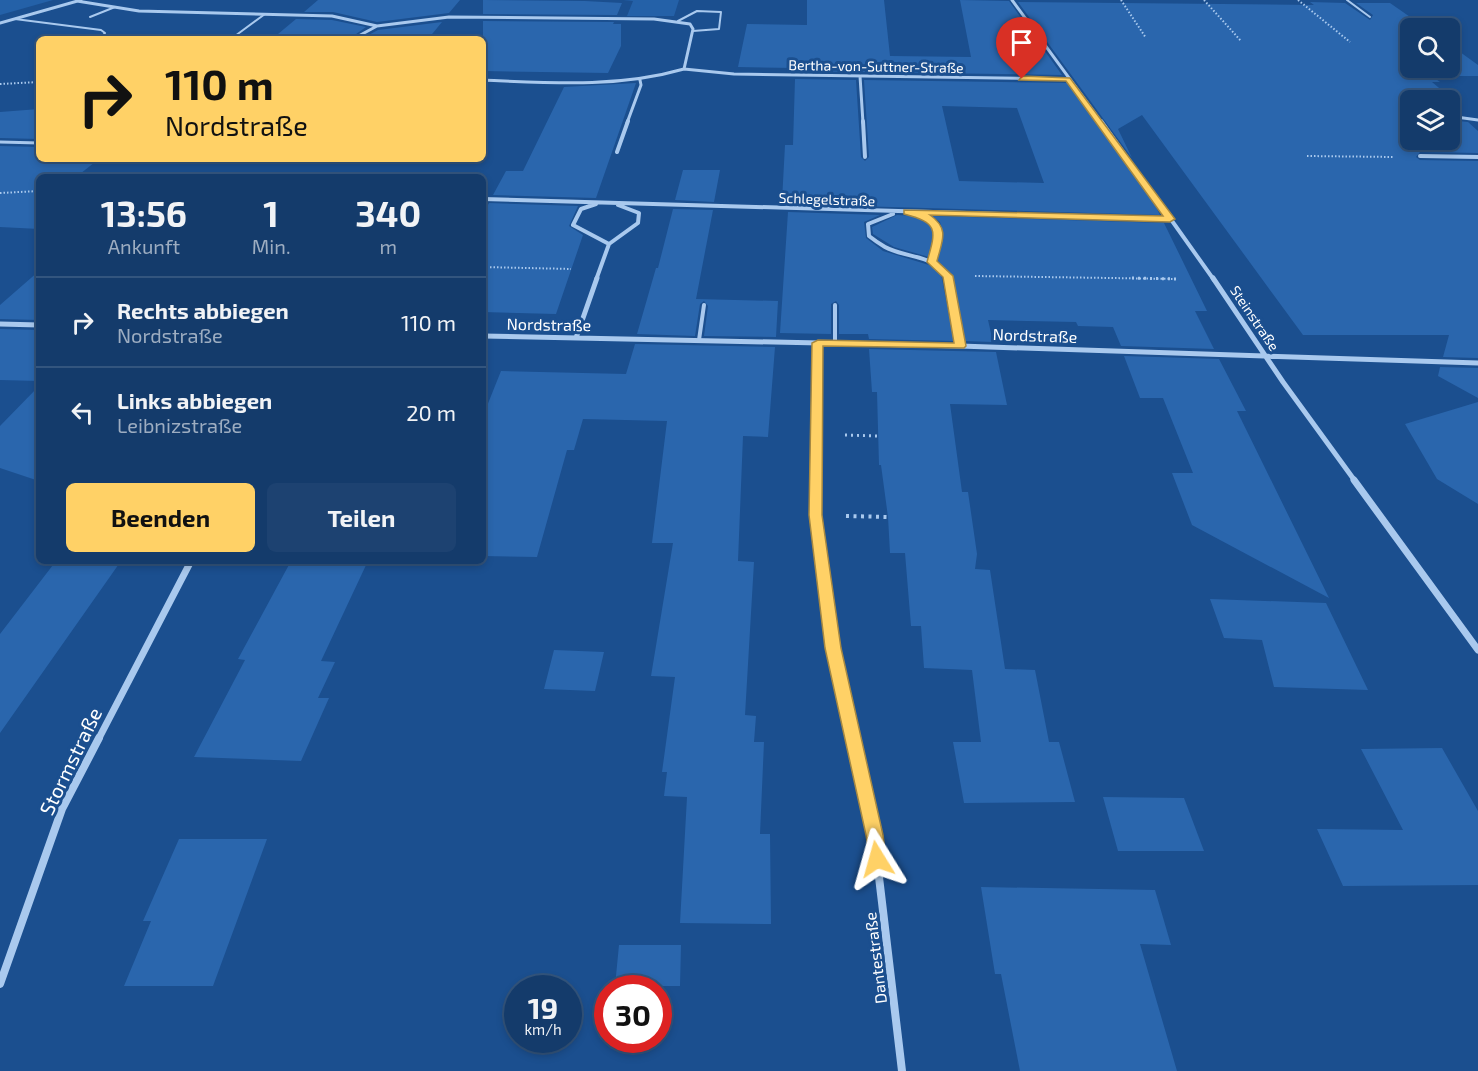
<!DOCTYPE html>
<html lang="de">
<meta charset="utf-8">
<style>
body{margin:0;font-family:"Exo 2",sans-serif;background:#1d4271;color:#f1f3f6;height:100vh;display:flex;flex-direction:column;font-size:22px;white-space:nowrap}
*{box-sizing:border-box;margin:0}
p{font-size:20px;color:#9dadc1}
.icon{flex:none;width:33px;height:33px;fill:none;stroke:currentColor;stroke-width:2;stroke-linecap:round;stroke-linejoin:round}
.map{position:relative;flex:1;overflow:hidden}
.panel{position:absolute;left:36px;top:174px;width:450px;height:390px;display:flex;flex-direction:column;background:#143b6b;border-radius:9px;box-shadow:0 3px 9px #0003,0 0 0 2px #33557e}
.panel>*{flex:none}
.top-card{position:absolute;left:36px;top:36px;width:450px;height:126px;border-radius:9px;box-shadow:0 3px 9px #0003,0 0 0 2px #33557e;background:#ffd166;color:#111;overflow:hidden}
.controls{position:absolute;left:1400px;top:18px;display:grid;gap:12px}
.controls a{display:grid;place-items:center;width:60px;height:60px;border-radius:9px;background:#143b6b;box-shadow:0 3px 9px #0003,0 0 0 2px #33557e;font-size:30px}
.speed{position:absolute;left:504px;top:975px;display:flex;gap:12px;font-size:30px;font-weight:700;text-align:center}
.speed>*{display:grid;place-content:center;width:78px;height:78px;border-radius:50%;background:#143b6b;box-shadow:0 3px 9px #0003,0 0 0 2px #33557e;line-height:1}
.speed small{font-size:15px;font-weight:400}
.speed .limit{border:9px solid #d22;background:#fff;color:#111}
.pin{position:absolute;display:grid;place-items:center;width:51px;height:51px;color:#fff;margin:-62px -26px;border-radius:50% 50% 50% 0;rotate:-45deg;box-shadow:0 0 6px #0007}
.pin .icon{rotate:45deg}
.me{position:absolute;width:66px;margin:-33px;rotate:352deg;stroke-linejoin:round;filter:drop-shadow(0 0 4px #0008)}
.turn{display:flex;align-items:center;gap:21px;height:126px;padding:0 30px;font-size:27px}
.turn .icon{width:78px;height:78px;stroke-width:2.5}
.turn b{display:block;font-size:42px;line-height:51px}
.eta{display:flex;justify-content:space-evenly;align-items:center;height:102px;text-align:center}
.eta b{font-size:36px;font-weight:700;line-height:42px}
.cta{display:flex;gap:12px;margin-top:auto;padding:12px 30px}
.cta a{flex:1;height:69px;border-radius:9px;background:#ffd166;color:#111;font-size:24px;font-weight:700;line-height:69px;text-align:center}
.cta a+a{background:#1d4271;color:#f1f3f6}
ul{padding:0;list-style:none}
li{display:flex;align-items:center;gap:18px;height:90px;padding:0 30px;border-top:2px solid #33557e}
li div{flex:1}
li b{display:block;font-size:22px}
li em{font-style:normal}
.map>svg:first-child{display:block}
</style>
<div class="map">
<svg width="1478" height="1071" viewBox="0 0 1478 1071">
<rect width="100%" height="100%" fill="#1b4f8f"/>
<!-- green -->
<path fill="#2461a8" d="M0 0H53L0 15Z
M623 0H679L674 16H627L633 1Z"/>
<!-- building -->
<path fill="#2a66ad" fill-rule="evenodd" d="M318 0H460L449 13 377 22 333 12H304Z
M483 0 585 1 622 3 617 15 483 14Z
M807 0H884L890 56 971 57 960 0 1009 1 1062 75 795 71V68L738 67 747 24 807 25Z
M1018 2 1314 5 1310 2 1345 3 1370 20 1373 15 1356 3H1390L1426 28H1410V68H1449V44L1478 65V76H1432L1440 82H1432L1445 93H1433L1443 100H1410V140H1449V120L1468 122 1478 131V153L1420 152 1416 157 1420 160 1478 161V358L1443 357 1449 335H1303L1142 115 1118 129 1132 158Z
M296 19 332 20 366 27 349 39H272Z
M483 21 614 22 613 24H621V46L608 73 483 71Z
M442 22 428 39H361L378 30Z
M795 79 856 80 861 157 865 161 869 157 864 80 1068 83 1154 203 1160 215 789 204V201H782L785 145H793ZM942 106 1017 108 1044 183 959 181Z
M636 83 596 198 493 195 506 171H523L564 87Z
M39 109V139L0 138V112Z
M0 146 39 147V159H99L76 177H39V229L0 227Z
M683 170H720L714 202 675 200Z
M489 203 578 206 569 226 583 235 556 314 483 312V214Z
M673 209 713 210 696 299 778 301 776 337 704 336 708 306 704 301 700 304 695 336 637 334 656 268H658Z
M788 212 880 215 864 222 866 238 883 251 929 265 941 274 954 341 869 339 868 334H839V305L836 301 831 304V334L780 333Z
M897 215 916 216 932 226 935 235 929 257 894 247 873 234 872 227Z
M932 216 1164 223 1207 311H1195L1214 349 1121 346 1113 327 1078 326 1076 322 988 320 993 342 964 341 953 277 937 260 943 235 940 222Z
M39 271V320L0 319V305Z
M0 329 39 330V381L0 380Z
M635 344 775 347 768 437 743 436 738 561 754 562 745 715 756 716 754 742H764L760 834H770L771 924 680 923 687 797 664 796 667 772H662L675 677 651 676 673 543H652L667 421 583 419 574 450H567L537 557 483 556V416L501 371 626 374Z
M869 349 996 352 1007 405 950 404 962 492H968L977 554 975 569 990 570 1005 669 1035 670 1049 742H1059L1075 802 964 803 953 742H981L972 670 924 668 921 626H911L905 553H890L888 517 881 465H879L877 392H872Z
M1124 356 1219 359 1246 411H1237L1329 598 1192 525 1172 473H1193L1163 398H1140Z
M1440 367 1478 368V398L1438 376Z
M39 386V481L0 468V426Z
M1478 402V504L1437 479 1405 424Z
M56 561H121L0 733V634Z
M291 561 367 563 321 661 335 662 318 698H329L301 761 194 757 245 660 238 659Z
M1210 599 1326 603 1368 690 1274 687 1262 640 1224 638Z
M554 650 604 652 595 691 544 689Z
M1442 748 1478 811V885L1343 886 1317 829 1403 830 1361 749Z
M1103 797 1184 798 1204 851H1118Z
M179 839H267L213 986H124L151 921H143Z
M981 887 1155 890 1171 945 1140 944 1177 1071H1020L1001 974H995Z
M619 945H681L680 986H615Z"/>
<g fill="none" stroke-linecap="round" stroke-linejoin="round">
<!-- path-far2 -->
<path stroke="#a9c9ee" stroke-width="2" stroke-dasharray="1.5 2" stroke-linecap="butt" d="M1121 0 1146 38
M1204 0 1241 41
M1298 0 1350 42
M0 84 39 82
M1307 156 1394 157
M0 193 39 191
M483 267 571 269
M975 276 1178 279"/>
<!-- path-far1 -->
<path stroke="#a9c9ee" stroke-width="3" stroke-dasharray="2 4" stroke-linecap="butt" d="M1132 278 1178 279
M845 435 877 436"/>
<!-- path -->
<path stroke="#a9c9ee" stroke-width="4" stroke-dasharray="3 4.5" stroke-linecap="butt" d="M846 516 888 517"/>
<!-- lane-far2 -->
<path stroke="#a9c9ee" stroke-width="2" d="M1347 0 1370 17
M90 17 115 7
M15 19 101 30 105 33 100 39
M678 21 697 11 721 12 719 29 693 31
M235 36 265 14"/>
<!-- lane-far1 -->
<path stroke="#a9c9ee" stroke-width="3" d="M0 142 39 143"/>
<!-- lane -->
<path stroke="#a9c9ee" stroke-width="4" d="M835 305V344
M699 340 704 305"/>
<!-- street-far4 -->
<path stroke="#a9c9ee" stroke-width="3" d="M1012 0 1102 123
M77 1 139 11 332 16 377 26
M0 23 81 0
M353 39 377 26 449 17 654 19 690 24 693 29 684 69C618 88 551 83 483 80
M684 69 734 74 1068 79
M860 76 863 123
M1449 116 1478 120
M627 123 641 85 640 80"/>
<!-- street-far3 -->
<path stroke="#a9c9ee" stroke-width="4" d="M863 121 865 157
M1101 121 1214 280
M617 152 628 121
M1420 156 1478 157
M483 199 1170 219
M596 204 581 209 573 225 609 244
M893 214 868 224 869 236C874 240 880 244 885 247 904 258 941 255 949 280
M920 215 936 223 939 235 932 262
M596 280 609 244 638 223 639 213 618 205"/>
<!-- street-far2 -->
<path stroke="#a9c9ee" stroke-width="5" d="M948 278 960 346
M1213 278 1283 382 1355 481
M0 324 39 325
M483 336 960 346 1478 363
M576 338 597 278
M815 481 817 343"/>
<!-- street-far1 -->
<path stroke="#a9c9ee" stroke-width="7" d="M815 480C814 567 835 655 853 740
M1354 480 1478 650
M98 740 191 561"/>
<!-- street -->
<path stroke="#a9c9ee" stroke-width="8" d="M853 738 874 835 902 1071
M0 984 62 809 99 738"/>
</g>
<!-- route -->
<path fill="#ffd166" stroke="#a68842" stroke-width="1.5" d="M1022 76 1070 78 1175 219 1170 222 930 215C950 229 942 241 937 261L953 276 966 346 964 348 823 346 822 515 841 648 883 835 886 859 884 864 877 866 871 864 866 835 825 648 809 515 812 343 818 340 954 343 943 277 927 262C936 230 939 223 904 214V210L1163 216 1066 81 1019 80Z"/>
<g text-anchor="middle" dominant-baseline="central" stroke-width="6" stroke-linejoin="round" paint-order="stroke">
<!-- far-street labels -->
<g font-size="14" fill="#fff" stroke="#1b4f8f">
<text transform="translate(876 66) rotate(1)">Bertha-von-Suttner-Straße</text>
<text transform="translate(827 199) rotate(2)">Schlegelstraße</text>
<text transform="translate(1255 318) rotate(56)">Steinstraße</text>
</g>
<!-- street labels -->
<g font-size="16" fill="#fff" stroke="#1b4f8f">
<text transform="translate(549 324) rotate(1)">Nordstraße</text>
<text transform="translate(1035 335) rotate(2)">Nordstraße</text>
<text transform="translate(875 958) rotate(-97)">Dantestraße</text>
</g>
<!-- near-street labels -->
<g font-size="20" fill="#fff" stroke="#1b4f8f">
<text transform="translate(70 761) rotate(-64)">Stormstraße</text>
</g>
</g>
</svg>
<div class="controls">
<a><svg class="icon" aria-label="search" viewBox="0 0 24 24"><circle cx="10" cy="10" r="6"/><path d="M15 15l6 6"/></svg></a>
<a><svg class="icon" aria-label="layers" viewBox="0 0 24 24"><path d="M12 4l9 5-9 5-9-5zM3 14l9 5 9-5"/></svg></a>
</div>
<div class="speed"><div>19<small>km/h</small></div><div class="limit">30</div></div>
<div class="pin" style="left:1022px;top:79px;background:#d93025"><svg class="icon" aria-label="arrive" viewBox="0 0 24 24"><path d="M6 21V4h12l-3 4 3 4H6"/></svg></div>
<svg class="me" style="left:877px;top:859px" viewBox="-20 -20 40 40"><path d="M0-17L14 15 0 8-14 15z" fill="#ffd166" stroke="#fff" stroke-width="4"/></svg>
<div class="top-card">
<div class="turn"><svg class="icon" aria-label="right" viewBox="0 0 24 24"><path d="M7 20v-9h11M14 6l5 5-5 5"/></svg><div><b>110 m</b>Nordstraße</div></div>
</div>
<section class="panel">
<div class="eta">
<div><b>13:56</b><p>Ankunft</p></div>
<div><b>1</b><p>Min.</p></div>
<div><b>340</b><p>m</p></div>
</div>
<ul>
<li><svg class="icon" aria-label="right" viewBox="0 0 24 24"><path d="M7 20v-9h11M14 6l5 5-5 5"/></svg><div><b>Rechts abbiegen</b><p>Nordstraße</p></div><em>110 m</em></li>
<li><svg class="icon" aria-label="left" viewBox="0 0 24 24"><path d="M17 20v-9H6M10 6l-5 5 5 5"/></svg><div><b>Links abbiegen</b><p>Leibnizstraße</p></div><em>20 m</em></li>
</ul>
<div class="cta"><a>Beenden</a><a>Teilen</a></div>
</section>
</div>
